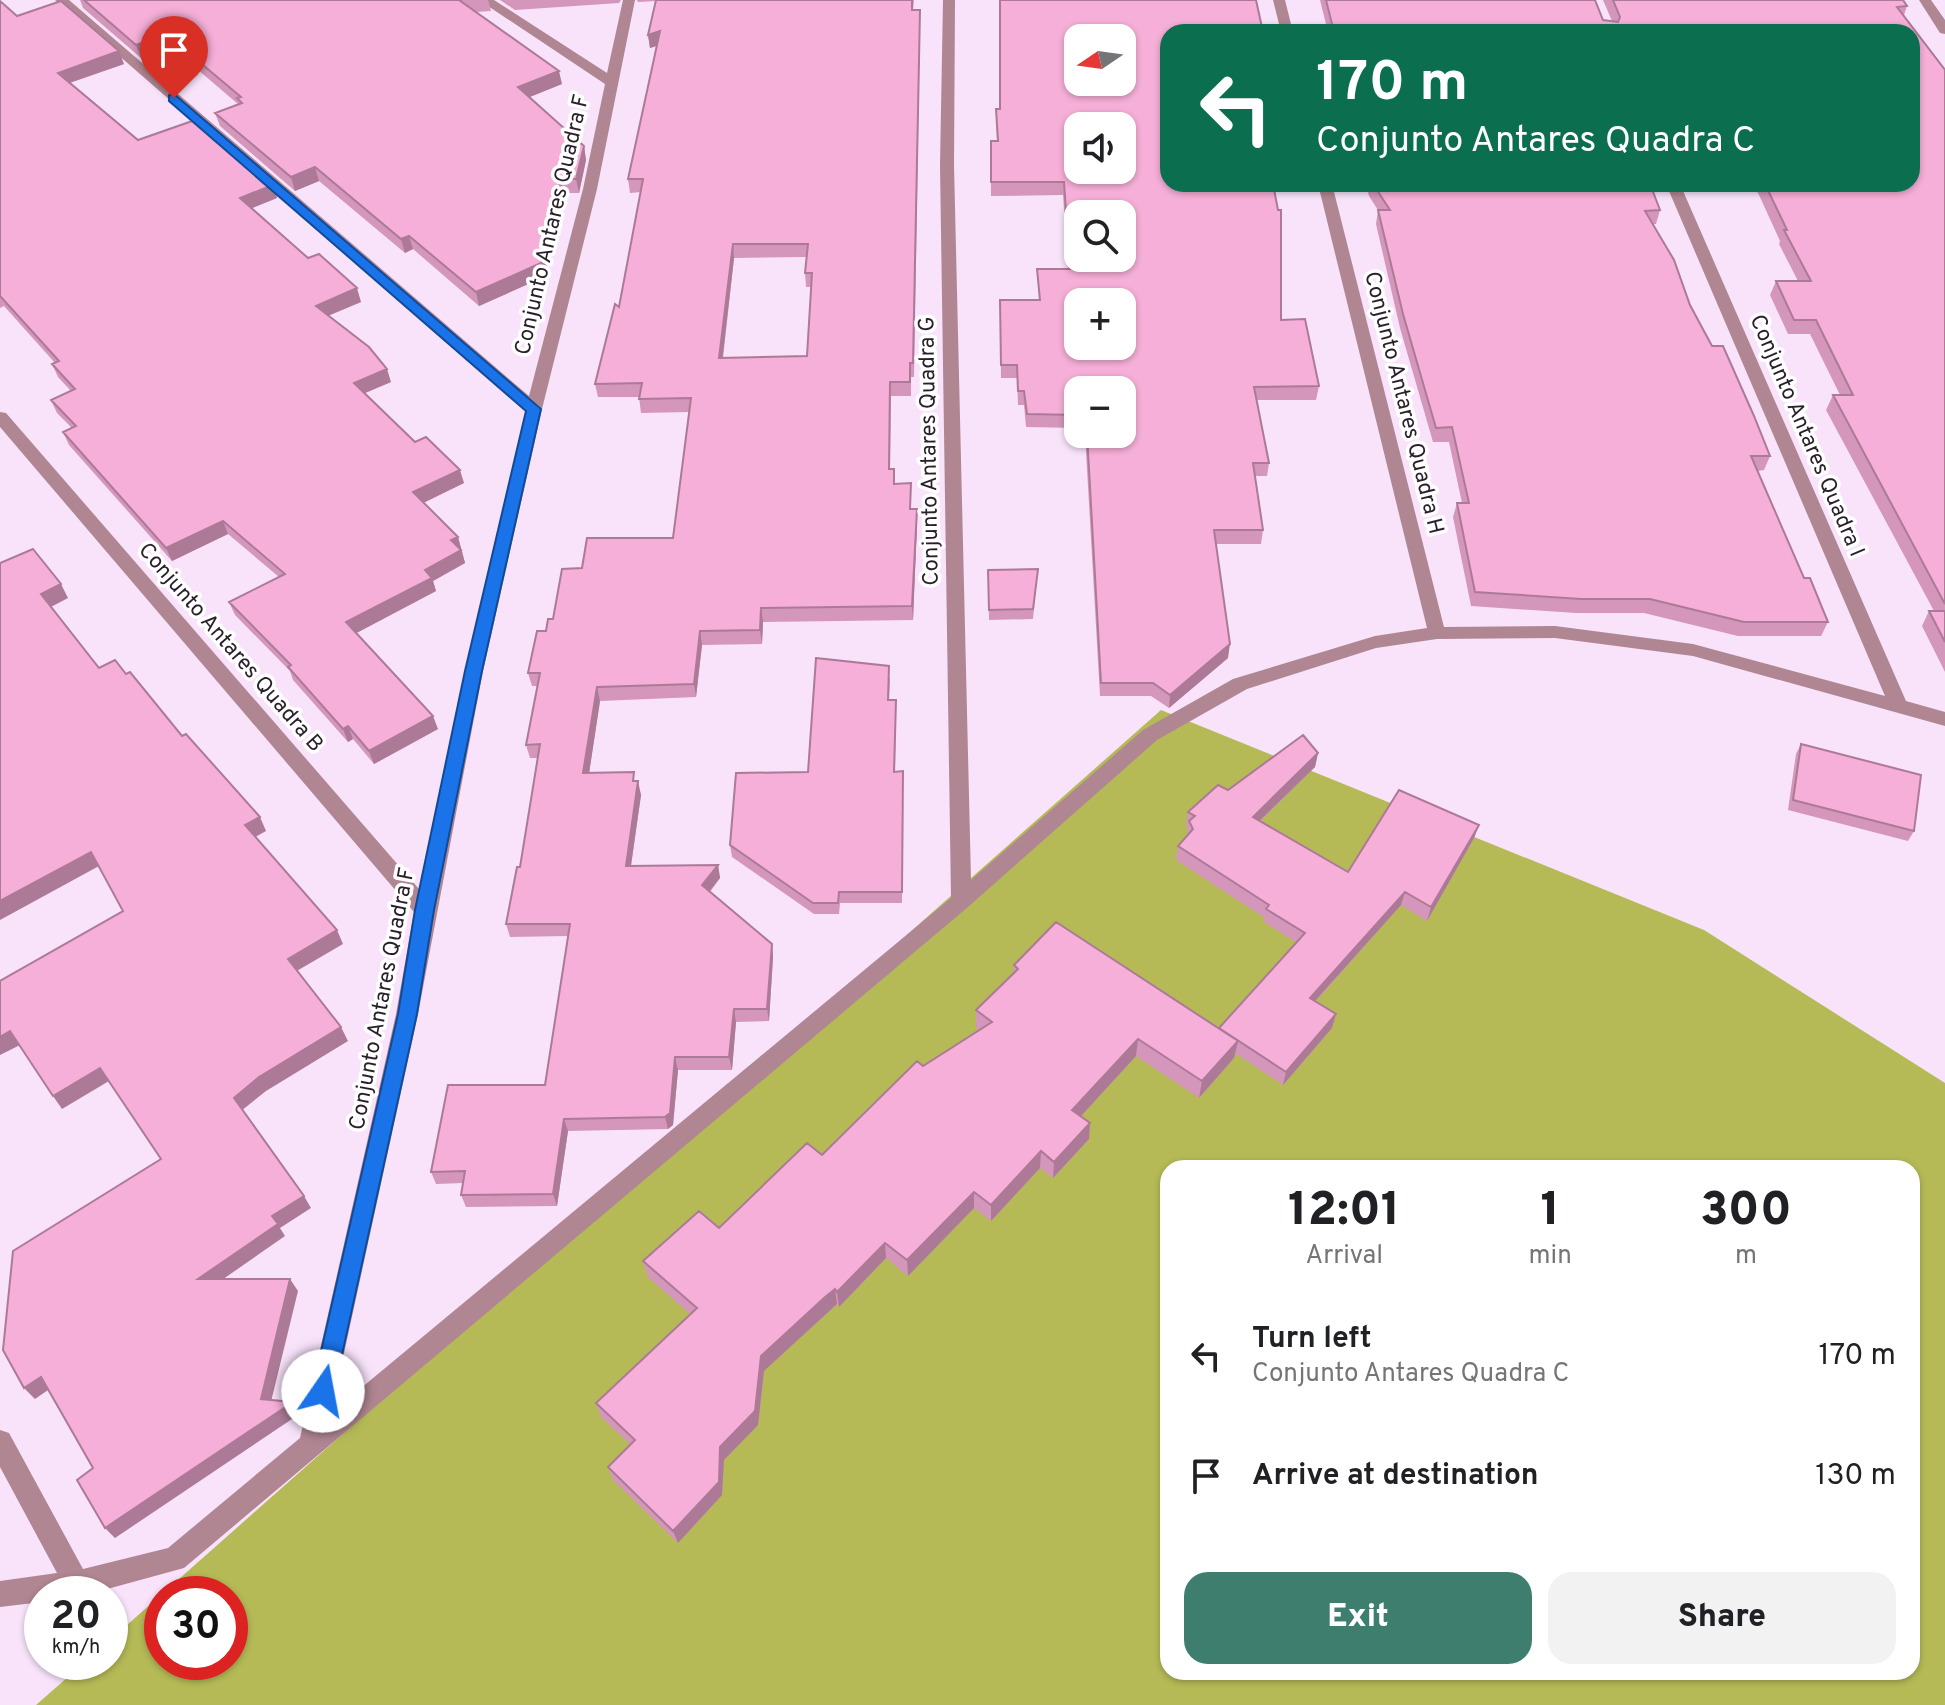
<!DOCTYPE html>
<meta charset="utf-8">
<style>
body{margin:0;font-family:Overpass,sans-serif;background:#f2f2f2;color:#202124;height:100vh;display:flex;flex-direction:column;font-size:30px;white-space:nowrap}
*{box-sizing:border-box;margin:0}
p{font-size:26px;color:#757577}
.icon{flex:none;width:44px;height:44px;fill:none;stroke:currentColor;stroke-width:2;stroke-linecap:round;stroke-linejoin:round}
.map{position:relative;flex:1;overflow:hidden}
.sheet{position:absolute;left:1160px;top:1160px;width:760px;height:520px;display:flex;flex-direction:column;background:#fff;border-radius:24px;box-shadow:0 2px 6px #0004}
.sheet>*{flex:none}
.hud{position:absolute;left:1160px;top:24px;width:760px;height:168px;border-radius:24px;box-shadow:0 2px 6px #0004;background:#0b6e4f;color:#fff;overflow:hidden}
.needle{width:52px;rotate:257deg}
.controls{position:absolute;left:1064px;top:24px;display:grid;gap:16px}
.controls a{display:grid;place-items:center;width:72px;height:72px;border-radius:16px;background:#fff;box-shadow:0 2px 6px #0004;font-size:40px}
.speed{position:absolute;left:24px;top:1576px;display:flex;gap:16px;font-size:40px;font-weight:700;text-align:center}
.speed>*{display:grid;place-content:center;width:104px;height:104px;border-radius:50%;background:#fff;box-shadow:0 2px 6px #0004;line-height:1}
.speed small{font-size:20px;font-weight:400}
.speed .limit{border:12px solid #d22;background:#fff;color:#111}
.pin{position:absolute;display:grid;place-items:center;width:68px;height:68px;color:#fff;margin:-82px -34px;border-radius:50% 50% 50% 0;rotate:-45deg;box-shadow:0 0 8px #0007}
.pin .icon{rotate:45deg}
.me{position:absolute;width:88px;margin:-44px;rotate:12deg;stroke-linejoin:round;filter:drop-shadow(0 0 6px #0008)}
.turn{display:flex;align-items:center;gap:28px;height:168px;padding:0 24px;font-size:36px}
.turn .icon{width:104px;height:104px;stroke-width:2.5}
.turn b{display:block;font-size:56px;line-height:68px}
.eta{display:flex;justify-content:space-evenly;align-items:center;height:136px;text-align:center}
.eta b{font-size:48px;font-weight:800;line-height:56px}
.button{display:flex;gap:16px;margin-top:auto;padding:16px 24px}
.button a{flex:1;height:92px;border-radius:24px;background:#3d7e6e;color:#fff;font-size:32px;font-weight:800;line-height:92px;text-align:center}
.button a+a{background:#f2f2f2;color:#202124}
ul{padding:0;list-style:none}
li{display:flex;align-items:center;gap:24px;height:120px;padding:0 24px}
li div{flex:1}
li b{display:block;font-size:30px}
li em{font-style:normal}
.map>svg:first-child{display:block}
</style>
<div class="map">
<svg width="1945" height="1705" viewBox="0 0 1945 1705">
<rect width="100%" height="100%" fill="#f8e3fb"/>
<!-- forest -->
<path fill="#b5ba57" fill-rule="evenodd" d="M1161 710 1704 930 1945 1083V1705H36L85 1662H110V1640ZM1168 1168H1912V1672H1168ZM162 1594H230V1662H162Z"/>
<g fill="none" stroke-linecap="round" stroke-linejoin="round">
<!-- minor -->
<path fill="#b08692" fill-rule="evenodd" d="M55 0H69L529 396 583 189 605 84 479 0H494L607 73 623 0H635L597 189 542 409 483 671 418 1014 331 1413 951 898 940 165 943 0H955L954 165 971 880 1143 730 1233 679 1375 636 1427 628 1318 184H1332L1444 627 1555 626 1693 644 1885 696 1666 184H1680L1906 701 1945 712V726L1693 656 1555 638 1437 639 1376 648 1247 689 1157 740 968 907 184 1568 89 1594H42V1602L0 1607V1581L57 1573 0 1467V1430L9 1433 83 1569 168 1548 300 1438 396 1014 414 912 0 427V412L6 413 419 889 465 671 526 410Z
M1273 0H1285L1293 32H1281Z
M1919 0H1931L1945 20V34L1940 33Z"/>
</g>
<!-- wall -->
<path fill="#d496ba" fill-rule="evenodd" d="M80 0H488L491 11 476 12 562 84 529 97 584 146 586 160 579 193H563L544 277 479 306 413 249 405 253 319 181 295 191 220 126 215 113 238 104 171 47 141 58 83 8Z
M500 0H621L619 3 515 10Z
M637 0H914L913 10 920 23 914 377H911V396H891L890 469 895 484 911 509 917 523 913 620 763 622 762 644 702 645 696 697 600 701 589 773 636 781 641 795 631 866 718 865 720 878 710 892 772 944 773 957 769 1021 736 1022 732 1070H678L673 1125 668 1129 568 1131 557 1206 466 1207 461 1195 463 1183 436 1184 431 1172 545 1085 568 936 510 937 506 924 520 867 538 758H530L526 745 537 686H532L528 673 546 631 582 568 673 538 689 412 641 413 639 397H598L595 384 619 307 641 192 630 193 628 179 657 46 650 48 648 35 656 1 638 2ZM807 257 805 273 806 287H811L807 356 723 358 734 258Z
M1320 0H1595L1603 20 1612 21 1603 0H1903L1907 6 1904 15 1945 70V672L1922 626 1929 611H1934L1826 410 1833 395H1840L1810 334H1788L1770 295 1776 281H1798L1779 244 1780 241 1754 184H1912V32H1328Z
M0 1 17 16 124 64 70 83 138 140 273 185 277 198 252 208 308 258 361 302 328 316 391 382 365 393 415 442 464 483 423 503 458 537 465 563 433 581 436 591 356 633 438 729 374 764 353 739 348 742 293 680 290 671 235 615 229 602 279 577 228 534 172 561 69 445 63 432 72 428 57 413 51 400 71 391 58 377 52 364 55 363 4 306 0 308Z
M1168 32 1281 320 1319 386 1316 400H1256L1269 463 1267 476H1255L1263 530 1261 544H1216L1228 658 1169 708 1151 696H1100L1085 434H1122L1078 390V428L1026 427 1024 405H1018L1017 378H1001L1000 300H1039L1037 269H1068L1063 195 991 196V141H997L996 109H1000Z
M1366 184H1650L1660 210 1656 224H1653L1690 305 1770 456 1764 470 1757 471 1804 578 1828 622 1821 636H1738L1644 613H1576L1471 606 1453 517 1457 503H1462L1449 442H1433L1400 328 1376 224 1378 210 1369 196Z
M988 570 1037 579 1033 619 989 620Z
M890 678 889 700 896 711 895 772 903 771 902 903H840L839 914H814L732 857 730 845 808 772Z
M1801 744 1914 831 1908 841 1788 810 1796 754Z
M1318 753 1315 767 1260 821 1348 872 1479 825 1474 838 1427 921 1401 905 1315 1002 1336 1014 1332 1028 1283 1085 1235 1053 1234 1058 1199 1098 1136 1056 1081 1116 1090 1123 1089 1139 1053 1178 1040 1168 991 1221 974 1208 908 1276 886 1258 839 1307 837 1304 826 1313 764 1371 758 1425 724 1460 722 1495 678 1543 613 1480 608 1467 630 1444 601 1417 596 1403 690 1314 648 1277 643 1261 719 1228 822 1155 923 1066 980 1030 976 1028V1010L1013 974 1014 965 1219 1028 1296 942 1264 922 1265 918 1176 860 1178 846 1187 836 1188 827 1186 826 1188 812 1228 790Z"/>
<!-- shaded-wall -->
<path fill="#ac7a97" d="M660 31 662 44 650 48 648 35Z
M166 34 171 47 141 58 136 45Z
M119 51 124 64 63 85 58 73Z
M559 71 562 84 520 101 518 87Z
M584 146 586 160 579 193 576 179Z
M315 167 319 181 295 191 291 177Z
M561 179 563 193 544 277 479 306 476 292Z
M273 185 277 198 245 211 240 198Z
M409 236 413 249 405 253 401 239Z
M733 244 734 258 721 371 719 358Z
M357 288 361 302 320 319 316 306Z
M387 369 391 382 358 396 354 383Z
M460 470 464 483 417 506 413 492Z
M917 509V523L913 620 912 606Z
M223 521 228 534 172 561 166 548Z
M458 537 465 563 433 581 436 591 351 636 346 622 425 570 451 540Z
M61 584 68 598 49 608 41 594Z
M761 608 763 622 762 644 760 630Z
M700 631 702 645 696 697 694 684Z
M1230 644 1228 658 1169 708 1170 695Z
M597 687 600 701 587 787 583 773Z
M433 716 438 729 374 764 369 751Z
M348 726 353 739 348 742 343 729Z
M1318 753 1315 767 1250 830 1253 817Z
M638 781 641 795 629 879 626 866Z
M260 817 266 831 252 839 245 825Z
M1479 825 1474 838 1427 921 1431 907Z
M91 852 99 866 0 920V901Z
M718 865 720 878 704 898 702 885Z
M1405 892 1401 905 1306 1011 1310 998Z
M337 930 343 944 295 972 288 959Z
M772 944 773 957 769 1021 767 1009Z
M734 1009 736 1022 732 1070 729 1057Z
M1336 1014 1332 1028 1283 1085 1286 1072Z
M341 1027 348 1041 266 1091 241 1111 234 1098 259 1077Z
M10 1031 20 1045 0 1055V1037Z
M1138 1039 1136 1056 1071 1127 1072 1110Z
M1238 1041 1234 1058 1199 1098 1202 1081Z
M675 1057 678 1070 673 1125 668 1129 665 1117Z
M100 1068 109 1081 62 1109 53 1096Z
M564 1119 568 1131 557 1206 553 1194Z
M1090 1123 1089 1139 1053 1178 1054 1162Z
M1041 1151 1040 1168 991 1221V1205Z
M974 1192V1208L908 1276 907 1260Z
M304 1196 311 1208 280 1228 285 1236 206 1291 198 1279 272 1216Z
M885 1243 886 1258 839 1307 837 1292Z
M290 1279 298 1291 269 1410 261 1399Z
M835 1289 837 1304 764 1371 758 1425 724 1460 722 1495 678 1543 673 1531 720 1447 761 1356Z
M41 1377 51 1388 35 1399 24 1388Z
M293 1402 301 1413 115 1538 105 1528Z"/>
<!-- building -->
<path fill="#f6afd8" stroke="#ac7a97" stroke-width="2" fill-rule="evenodd" d="M84 0H462H459L559 71 518 87 584 146 576 179H561L541 263 476 292 409 236 401 239 315 167 291 177 215 113 242 103 237 98 241 97 166 34 136 45Z
M656 0H912V10H920L913 363H910V382H890L889 469H894V484L911 483 910 509H917L912 606 761 608 760 630 700 631 694 684 597 687 583 773 634 772 633 781H638L626 866 718 865 702 885 772 944 767 1009H734L729 1057H675L670 1113 665 1117 564 1119 553 1194 461 1195 465 1171 431 1172 448 1085H545L570 924H506L517 867H520L540 744 526 745 540 673H528L537 631H546L548 619H553L562 569 582 568 587 538H673L691 398 639 399 642 383 595 384 615 304 619 307 643 179H628L660 31 648 35ZM733 244H808L805 273H812L807 356 719 358Z
M1000 0H1256L1263 32H1168V184H1273L1278 210H1281V320L1305 319 1319 386 1254 387 1269 463H1253L1263 530H1214L1230 644 1170 695 1153 683H1101L1087 434H1122V390H1078V415L1027 414 1024 391H1018L1017 365H1001L1000 300H1040L1037 269H1070L1064 182H991V141H998L996 109H1000ZM1078 38H1122V82H1078ZM1078 126H1122V170H1078ZM1078 214H1122V258H1078ZM1078 302H1122V346H1078Z
M1326 0H1595L1603 20 1618 22 1620 17 1613 0H1903L1907 6 1897 7 1945 70V604L1833 395H1853L1816 320H1794L1776 281H1811L1784 230H1787L1765 184H1912V32H1334Z
M0 1 17 16 61 1 119 51 58 73 138 140 198 119 273 185 240 198 308 258 319 254 357 288 316 306 369 347 387 369 354 383 415 442 426 437 460 470 413 492 458 537 451 540 461 550 425 570 432 578 346 622 433 716 369 751 348 726 343 729 288 667 291 665 229 602 285 574 223 521 166 548 63 432 76 426 51 400 75 389 52 364 59 361 0 296Z
M1373 184H1650L1660 210 1645 211 1674 260 1690 305 1712 346H1723L1754 416 1770 456H1751L1804 578H1810L1828 622H1744L1650 599H1581L1475 592 1457 503H1469L1452 427 1436 428 1403 314 1378 210H1390Z
M33 549 61 584 41 594 99 668 115 660 126 674 130 672 182 736 186 734 260 817 245 825 337 930 288 959 341 1027 259 1077 234 1098 304 1196 272 1216 278 1224 198 1279H290L261 1399 293 1402 105 1528 77 1480 93 1468 41 1377 24 1388 3 1350 13 1251 161 1159 100 1068 53 1096 10 1031 0 1037V981L123 911 91 852 0 901V563Z
M1038 569 1033 609 989 610 988 570Z
M1929 611H1945V642Z
M816 658 889 666 888 700H896L894 772 903 771 902 892H839L838 903H813L730 845 736 773 808 772Z
M1303 735 1318 753 1253 817 1348 872 1399 790 1479 825 1431 907 1405 892 1310 998 1336 1014 1286 1072 1219 1028 1305 933 1266 909 1269 905 1178 846 1193 829 1189 821 1195 816 1188 812 1218 785 1228 790Z
M1801 744 1921 775 1914 831 1793 800Z
M1056 922 1238 1041 1202 1081 1138 1039 1072 1110 1090 1123 1054 1162 1041 1151 991 1205 974 1192 907 1260 885 1243 837 1292 835 1289 824 1298 761 1356 755 1411 720 1447 719 1482 673 1531 608 1467 635 1440 596 1403 697 1308 643 1261 699 1211 719 1228 807 1143 822 1155 917 1061 923 1066 992 1022 976 1010 1018 969 1014 965Z"/>
<!-- route -->
<path fill="#1a73e8" stroke="#114b97" stroke-width="2" d="M174 94 541 409 482 671 434 910 417 1014 334 1391 331 1399 323 1402 315 1399 312 1391 398 1014 415 910 465 671 526 411 169 101V95Z"/>
<g text-anchor="middle" dominant-baseline="central" stroke-width="7" stroke-linejoin="round" paint-order="stroke">
<!-- street labels -->
<g font-size="22" fill="#291f2a" stroke="#fff">
<text transform="translate(553 225) rotate(-77)">Conjunto Antares Quadra F</text>
<text transform="translate(1403 403) rotate(76)">Conjunto Antares Quadra H</text>
<text transform="translate(1806 436) rotate(67)">Conjunto Antares Quadra I</text>
<text transform="translate(930 451) rotate(-91)">Conjunto Antares Quadra G</text>
<text transform="translate(230 648) rotate(49)">Conjunto Antares Quadra B</text>
<text transform="translate(383 999) rotate(-79)">Conjunto Antares Quadra F</text>
</g>
</g>
</svg>
<div class="controls">
<a><svg class="needle" viewBox="-14 -14 28 28"><path d="M0-13l5 13h-10z" fill="#e53935"/><path d="M0 13l5-13h-10z" fill="#757577"/></svg></a>
<a><svg class="icon" aria-label="sound" viewBox="0 0 24 24"><path d="M4 9h4l5-4v14l-5-4H4zM17 9q2 3 0 6"/></svg></a>
<a><svg class="icon" aria-label="search" viewBox="0 0 24 24"><circle cx="10" cy="10" r="6"/><path d="M15 15l6 6"/></svg></a>
<a>+</a>
<a>−</a>
</div>
<div class="speed"><div>20<small>km/h</small></div><div class="limit">30</div></div>
<div class="pin" style="left:174px;top:98px;background:#d93025"><svg class="icon" aria-label="arrive" viewBox="0 0 24 24"><path d="M6 21V4h12l-3 4 3 4H6"/></svg></div>
<svg class="me" style="left:323px;top:1391px" viewBox="-20 -20 40 40"><circle r="19" fill="#fff"/><path d="M0-13L10 11 0 6-10 11z" fill="#1a73e8"/></svg>
<div class="hud">
<div class="turn"><svg class="icon" aria-label="left" viewBox="0 0 24 24"><path d="M17 20v-9H6M10 6l-5 5 5 5"/></svg><div><b>170 m</b>Conjunto Antares Quadra C</div></div>
</div>
<section class="sheet">
<div class="eta">
<div><b>12:01</b><p>Arrival</p></div>
<div><b>1</b><p>min</p></div>
<div><b>300</b><p>m</p></div>
</div>
<ul>
<li><svg class="icon" aria-label="left" viewBox="0 0 24 24"><path d="M17 20v-9H6M10 6l-5 5 5 5"/></svg><div><b>Turn left</b><p>Conjunto Antares Quadra C</p></div><em>170 m</em></li>
<li><svg class="icon" aria-label="arrive" viewBox="0 0 24 24"><path d="M6 21V4h12l-3 4 3 4H6"/></svg><div><b>Arrive at destination</b></div><em>130 m</em></li>
</ul>
<div class="button"><a>Exit</a><a>Share</a></div>
</section>
</div>
